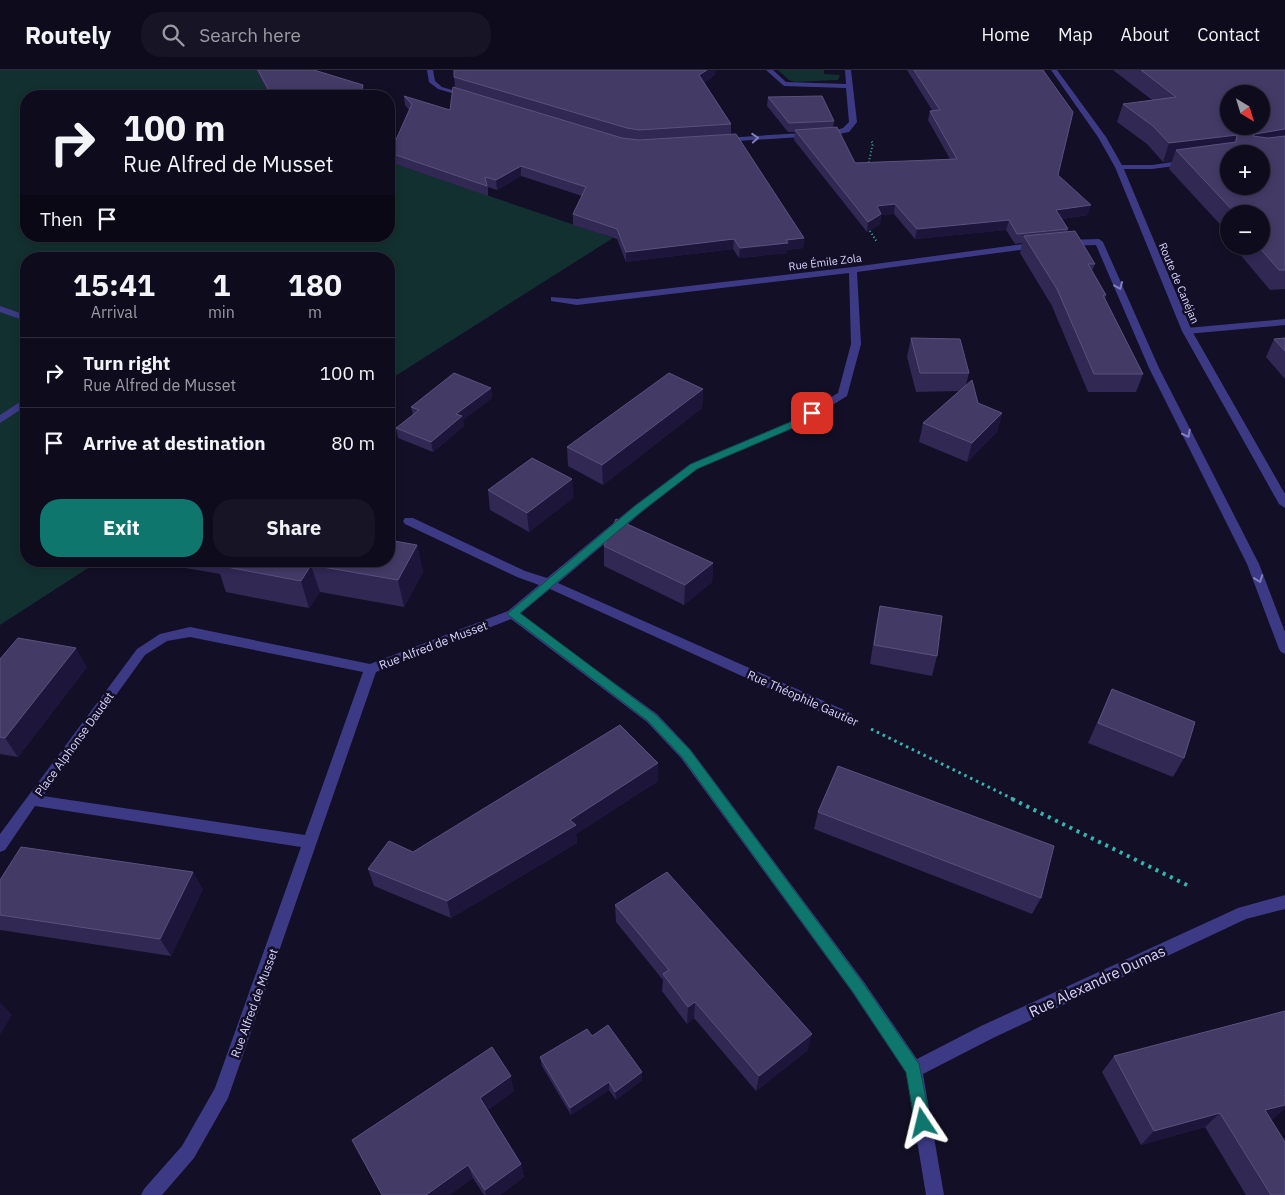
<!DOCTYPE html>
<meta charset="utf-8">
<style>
body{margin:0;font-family:"IBM Plex Sans",sans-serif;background:#171425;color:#f1f3f6;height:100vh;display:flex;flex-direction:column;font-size:19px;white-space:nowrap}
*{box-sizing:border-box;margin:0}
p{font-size:16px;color:#9b9ba3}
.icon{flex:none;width:28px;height:28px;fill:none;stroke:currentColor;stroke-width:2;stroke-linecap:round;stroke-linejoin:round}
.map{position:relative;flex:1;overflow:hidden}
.side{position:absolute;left:20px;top:182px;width:375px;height:315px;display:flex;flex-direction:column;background:#0e0b1c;border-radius:20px;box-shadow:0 2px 8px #0003,0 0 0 1px #2e2b3b}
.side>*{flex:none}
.guide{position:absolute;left:20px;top:20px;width:375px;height:152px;border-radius:20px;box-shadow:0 2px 8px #0003,0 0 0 1px #2e2b3b;background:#0e0b1c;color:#f1f3f6;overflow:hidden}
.needle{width:32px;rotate:142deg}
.tools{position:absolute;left:1220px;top:15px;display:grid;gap:10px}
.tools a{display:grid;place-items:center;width:50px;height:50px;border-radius:50%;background:#0e0b1c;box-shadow:0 2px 8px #0003,0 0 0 1px #2e2b3b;font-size:25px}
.pin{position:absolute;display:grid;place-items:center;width:42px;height:42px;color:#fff;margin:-21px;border-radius:10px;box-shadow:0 2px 8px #0006}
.me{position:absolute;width:55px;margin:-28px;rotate:350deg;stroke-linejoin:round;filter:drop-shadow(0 0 4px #0008)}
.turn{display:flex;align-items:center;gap:18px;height:105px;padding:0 20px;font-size:22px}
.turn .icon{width:65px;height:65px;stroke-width:2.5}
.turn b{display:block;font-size:35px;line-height:42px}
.then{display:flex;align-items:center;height:48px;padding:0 20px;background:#0003;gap:10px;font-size:19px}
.eta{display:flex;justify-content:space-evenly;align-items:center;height:85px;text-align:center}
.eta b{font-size:30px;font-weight:800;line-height:35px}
.action{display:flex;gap:10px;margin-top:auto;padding:10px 20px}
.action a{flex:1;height:58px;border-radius:20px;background:#0f766e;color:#fff;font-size:20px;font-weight:800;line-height:58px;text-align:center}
.action a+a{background:#171425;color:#f1f3f6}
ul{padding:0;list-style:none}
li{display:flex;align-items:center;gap:15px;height:70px;padding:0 20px;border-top:1px solid #2e2b3b}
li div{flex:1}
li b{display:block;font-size:19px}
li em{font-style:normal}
header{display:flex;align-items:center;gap:30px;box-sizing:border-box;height:70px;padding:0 25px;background:#0e0b1c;border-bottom:1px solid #2e2b3b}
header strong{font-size:24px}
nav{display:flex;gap:28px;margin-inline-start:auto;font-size:18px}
.search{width:350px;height:45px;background:#171425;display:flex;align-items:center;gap:12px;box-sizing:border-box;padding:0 18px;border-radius:20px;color:#9b9ba3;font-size:19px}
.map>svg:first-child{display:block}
</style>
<header>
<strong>Routely</strong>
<div class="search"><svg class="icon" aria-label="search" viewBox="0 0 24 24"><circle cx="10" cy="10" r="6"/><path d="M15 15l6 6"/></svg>Search here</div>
<nav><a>Home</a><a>Map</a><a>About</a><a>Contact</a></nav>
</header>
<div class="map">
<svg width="1285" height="1125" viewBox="0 0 1285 1125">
<rect width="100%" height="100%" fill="#130f26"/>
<!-- green -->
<path fill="#12302f" d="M0 0H263L269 26H26V166H389V92L613 168 389 310V189H26V491H99L0 555Z
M778 0H824V4L840 5 838 10 795 12 789 10Z"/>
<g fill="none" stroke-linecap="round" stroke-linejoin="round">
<!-- path-far2 -->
<path stroke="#2fb8b0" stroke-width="2" stroke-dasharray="1 2.5" stroke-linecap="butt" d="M868 96 873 73 871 71
M868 158 877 172"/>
<!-- path-far1 -->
<path stroke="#2fb8b0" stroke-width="3" stroke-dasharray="2.5 4" stroke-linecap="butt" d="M871 659 1015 730"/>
<!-- path -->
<path stroke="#2fb8b0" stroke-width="4" stroke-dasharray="3 5" stroke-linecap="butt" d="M1012 729 1191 817"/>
<!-- service -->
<path fill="#3d3a85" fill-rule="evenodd" d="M0 236 26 245V251L0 242Z
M26 328V336L0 353V345Z"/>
<!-- minor -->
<path fill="#3d3a85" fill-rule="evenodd" d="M427 0H433L435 11 442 17 472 26 469 28 438 19 429 12Z
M766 0H773L786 12 846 14 845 0H851L857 52 849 62 834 65 721 72V68H724L834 61 843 58 849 52 846 18 784 16Z
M1187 90H1190V94L1152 99H1119L1115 97 1119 95H1152Z
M1099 169 1103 172 1159 298 1259 494 1285 562V584L1281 582 1279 579 1247 494 1149 298 1096 175 1065 176 1061 173 1065 170Z
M1038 172 1042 175 1041 177 857 202 861 274 847 326 800 355 698 398 642 442 558 513 851 643 853 647 851 651 846 652 841 651 550 519 520 544 657 644 691 680 864 912 917 989 981 956 1238 838 1285 825V839L1246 849 993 968 923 1004 944 1125H926L906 1003 852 922 681 688 647 652 511 549 376 602 228 1028 194 1088 162 1125H141L144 1119 182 1076 215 1018 301 777 35 736 5 780 0 782V764L137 579 160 564 190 557 370 594 508 541 539 515 517 507 405 454 403 451 405 448H413L525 501 547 508 634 436 690 394 792 351 838 323 851 274 849 203 577 235 551 231V227L577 229 853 197ZM190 567 363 602 305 765 43 726 145 585 167 571Z
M1285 249V255L1187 264 1182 261 1187 258Z"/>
<!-- tertiary -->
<path fill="#3d3a85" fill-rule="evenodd" d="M1051 0H1057L1106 67 1123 97 1192 261 1285 424V438L1279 434 1182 261 1115 97 1098 67Z"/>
</g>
<!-- wall -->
<path fill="#312854" d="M256 0H314L363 15 365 23 364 26H270Z
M907 0H1043L1058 105 1088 145 1062 149 1068 159 1067 162 1095 194 1092 201 1106 225 1105 229 1143 304 1136 322H1088L1052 236 1020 183 1022 173 1015 174 1006 160 915 169 894 144 881 145 880 154 867 162 794 70 795 62H788L767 36 768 27 834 51 833 58 855 93 950 89 928 50 930 41 932 40Z
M1113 0H1285V219L1270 220 1238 182 1240 176H1261V144H1229V164L1169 99 1172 91 1163 92 1147 74 1117 52 1123 34 1152 30Z
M715 5 704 13 731 54V64L804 168 803 178 787 180V183L739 188 733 179 626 192 617 169 573 155V144L582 126 521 106 497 120 488 117V126L392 93 390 83 409 40 405 35 404 26 450 40 455 17 454 7Z
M911 268 969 303 966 315 978 333 1002 343 997 362 967 392 919 372 923 353 959 321 916 322 907 287Z
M1285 268V309L1266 287 1274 269Z
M491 318 492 328 463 350 464 356 433 382 398 368 396 358 413 345 411 337Z
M703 319 702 338 603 415 568 396 567 377Z
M572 409 573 428 529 462 490 440 488 420Z
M417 475 423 502 404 537 320 522 309 538 292 535 226 522 220 504 157 493 156 491H389Z
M604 476 713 493 712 512 684 535 604 496Z
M880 536 937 586 932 606 870 594 876 555Z
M0 589 87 597 18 687 0 684Z
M1112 619 1184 688 1173 707 1088 673 1103 639Z
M658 693V711L576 764 577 773 451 848 374 816 368 799 413 782Z
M818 742 1041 828 1032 844 814 759Z
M0 810 203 819 171 886 0 860Z
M615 835 808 980 756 1021 694 948 687 954 662 921 663 910 616 852Z
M1285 941V1038L1273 1049H1270L1285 1125H1246L1205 1057 1141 1075 1102 1002 1114 986Z
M592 966 642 1010 616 1030 609 1020 571 1045 542 996 540 987Z
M492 977 514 1021 488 1040 521 1094 524 1107 500 1125H484L473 1108 449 1125Z"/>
<!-- shaded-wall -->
<path fill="#1d163a" d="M707 0H716L715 5 699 17V5Z
M363 15 365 23 364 26H360Z
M1285 59V76L1253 66 1255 64Z
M1237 65 1230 84 1176 80 1172 91 1163 92 1169 73Z
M521 96V106L497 120 496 110Z
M895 134 894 144 881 145 880 154 867 162 868 152 877 136Z
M1091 135 1088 145 1054 150 1056 140Z
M1009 150 1006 160 915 169 917 159Z
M804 168 803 178 787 180V183L739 188 740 178Z
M734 169 733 179 626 192V182Z
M491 318 492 328 463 350 464 356 433 382 431 372 456 344Z
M703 319 702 338 603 415 602 395Z
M1002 343 997 362 967 392 972 373Z
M572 409 573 428 529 462 527 443Z
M417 475 423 502 404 537 398 510Z
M713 493 712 512 684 535 685 515Z
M311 495 320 522 309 538 301 511Z
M76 578 87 597 18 687 5 668Z
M658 693V711L576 764 577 773 451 848 447 831 570 750Z
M193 802 203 819 171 886 160 869Z
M0 932 12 945 0 965Z
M695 932 694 948 687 954 688 937Z
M812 964 808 980 756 1021 759 1006Z
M642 1002V1010L616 1030 615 1022Z
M511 1006 514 1021 485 1043 480 1028Z
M609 1012V1020L571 1045 570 1038Z
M1285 1025V1038L1273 1049 1249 1055 1265 1040Z
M1220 1043 1205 1057 1141 1075 1154 1061Z
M521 1094 524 1107 500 1125H486L485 1120Z
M468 1095 473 1108 449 1125H426Z"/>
<!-- building -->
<path fill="#433a66" stroke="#5a527e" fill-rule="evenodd" d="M258 0H314L363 15 360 26H272Z
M454 0H707L699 5 731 54 639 60 627 58 454 7Z
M914 0H1043L1073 42 1058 105 1091 135 1056 140 1068 159 1017 164 1009 150 917 159 895 134 877 136 881 144 868 152 795 60 837 57 855 93 957 89 930 41 940 40Z
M1141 0H1285V59L1255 64 1253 66 1268 68 1285 66V200H1279L1258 176H1261V144H1236L1176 80 1236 72 1237 65 1169 73 1153 56 1123 34 1176 27ZM1229 24H1261V56H1229ZM1229 84H1261V116H1229Z
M453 17 622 68 639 70 736 64 804 168 786 170 788 173 740 178 734 169 626 182 617 159 573 144 586 117 521 96 496 110 485 107 487 116 390 83 412 34 404 26 450 40Z
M822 26 834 51 789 53 768 27Z
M1075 161 1095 194H1088L1106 225H1103L1143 304H1094L1057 219 1024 166Z
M911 268 960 269 969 303H920Z
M1285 268V281L1274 269Z
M454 303 491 318 456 344 462 346 431 372 396 358 419 340 411 337Z
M669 303 703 319 602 395 567 377Z
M972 310 978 333 1002 343 972 373 923 353Z
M532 388 572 409 527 443 488 420Z
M616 449 713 493 685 515 604 476Z
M389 470 417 475 398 510 311 495 301 511 216 495 219 491H389Z
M880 536 942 546 937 586 874 575Z
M18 568 76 578 5 668 0 667V589Z
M1112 619 1195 652 1184 688 1098 653Z
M620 655 658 693 570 750 576 755 447 831 368 799 389 771 413 782Z
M838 696 1054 776 1041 828 818 742Z
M21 777 193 802 160 869 0 845V810Z
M667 802 812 964 759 1006 695 932 688 937 663 904 669 900 615 835Z
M1285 941V1025L1284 1026 1285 1028V1035L1265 1040 1285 1072V1125H1271L1220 1043 1154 1061 1114 986Z
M608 955 642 1002 615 1022 609 1012 570 1038 540 987 587 959 592 966Z
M492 977 511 1006 480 1028 521 1094 485 1120 468 1095 426 1125H382L352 1070Z"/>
<!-- one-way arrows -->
<defs><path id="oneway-chevron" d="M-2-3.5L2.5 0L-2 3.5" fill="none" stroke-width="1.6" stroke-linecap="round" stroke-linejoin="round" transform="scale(1.25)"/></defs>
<g stroke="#837fbc">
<use href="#oneway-chevron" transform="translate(755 68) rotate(-4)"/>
<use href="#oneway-chevron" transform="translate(1119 216) rotate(67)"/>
<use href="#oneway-chevron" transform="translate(1187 364) rotate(63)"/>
<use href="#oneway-chevron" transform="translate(1259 509) rotate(70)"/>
</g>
<!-- route -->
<path fill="#0f766e" stroke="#0a4d48" d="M808 341H815L816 343 800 355 697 399 642 441 520 543 656 645 690 680 863 913 919 994 931 1053 929 1059 923 1061 917 1059 915 1053 906 1002 853 922 682 687 648 651 507 544 635 436 691 394 793 351Z"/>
<g text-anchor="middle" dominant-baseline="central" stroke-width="5" stroke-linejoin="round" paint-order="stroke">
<!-- far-street labels -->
<g font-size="11" fill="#d9d4ff" stroke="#130f26">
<text transform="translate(825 192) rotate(-7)">Rue Émile Zola</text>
<text transform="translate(1179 213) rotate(67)">Route de Canéjan</text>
</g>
<!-- street labels -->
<g font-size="12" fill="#d9d4ff" stroke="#130f26">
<text transform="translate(433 575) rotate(-21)">Rue Alfred de Musset</text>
<text transform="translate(803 628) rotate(24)">Rue Théophile Gautier</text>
<text transform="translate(74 674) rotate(-54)">Place Alphonse Daudet</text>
<text transform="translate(254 933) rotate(-70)">Rue Alfred de Musset</text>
</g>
<!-- near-street labels -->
<g font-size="15" fill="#d9d4ff" stroke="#130f26">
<text transform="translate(1097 911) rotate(-25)">Rue Alexandre Dumas</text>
</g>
</g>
</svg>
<div class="tools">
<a><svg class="needle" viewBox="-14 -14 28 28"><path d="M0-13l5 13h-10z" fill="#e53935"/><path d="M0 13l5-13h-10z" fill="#9b9ba3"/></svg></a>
<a>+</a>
<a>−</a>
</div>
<div class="pin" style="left:812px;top:343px;background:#d93025"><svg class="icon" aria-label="arrive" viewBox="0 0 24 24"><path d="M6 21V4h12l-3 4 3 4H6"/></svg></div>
<svg class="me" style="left:923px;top:1053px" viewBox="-20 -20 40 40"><path d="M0-17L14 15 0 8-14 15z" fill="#0f766e" stroke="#fff" stroke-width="4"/></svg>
<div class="guide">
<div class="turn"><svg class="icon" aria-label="right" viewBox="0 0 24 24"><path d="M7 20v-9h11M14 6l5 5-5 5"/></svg><div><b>100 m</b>Rue Alfred de Musset</div></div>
<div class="then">Then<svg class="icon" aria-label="arrive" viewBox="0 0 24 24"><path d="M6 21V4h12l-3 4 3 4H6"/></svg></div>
</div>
<section class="side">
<div class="eta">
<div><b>15:41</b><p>Arrival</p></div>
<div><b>1</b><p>min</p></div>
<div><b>180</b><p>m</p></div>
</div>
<ul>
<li><svg class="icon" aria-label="right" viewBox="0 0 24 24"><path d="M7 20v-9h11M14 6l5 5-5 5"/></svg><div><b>Turn right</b><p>Rue Alfred de Musset</p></div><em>100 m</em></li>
<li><svg class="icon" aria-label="arrive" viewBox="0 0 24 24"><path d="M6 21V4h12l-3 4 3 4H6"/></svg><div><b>Arrive at destination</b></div><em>80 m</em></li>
</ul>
<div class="action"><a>Exit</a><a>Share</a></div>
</section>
</div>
